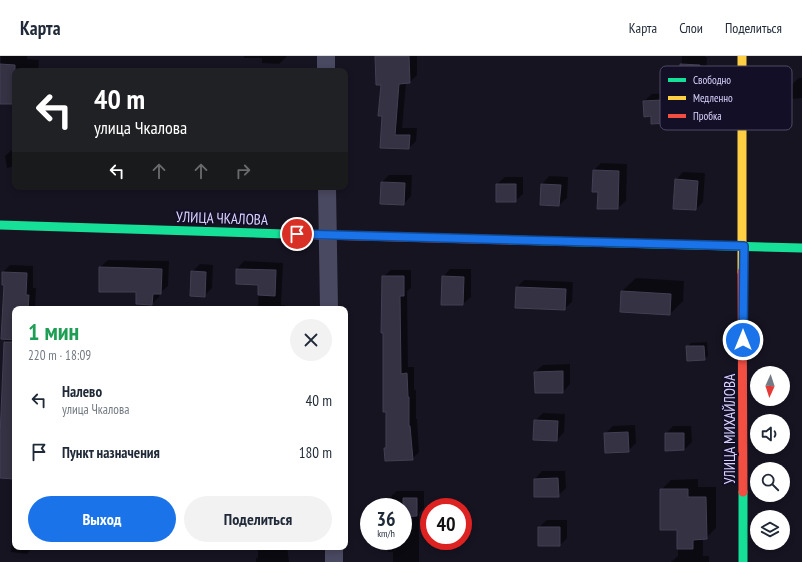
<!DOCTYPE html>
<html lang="ru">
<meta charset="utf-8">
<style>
body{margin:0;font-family:"PT Sans Narrow",sans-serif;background:#f2f2f3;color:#1f2937;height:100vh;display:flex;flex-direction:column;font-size:15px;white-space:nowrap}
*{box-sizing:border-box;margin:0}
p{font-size:13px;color:#747a83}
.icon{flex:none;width:22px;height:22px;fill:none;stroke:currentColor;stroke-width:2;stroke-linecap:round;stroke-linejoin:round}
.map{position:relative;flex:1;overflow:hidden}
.side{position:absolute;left:12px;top:250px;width:336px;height:244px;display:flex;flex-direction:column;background:#fff;border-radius:8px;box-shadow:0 2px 6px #0003}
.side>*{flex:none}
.top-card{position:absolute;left:12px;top:12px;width:336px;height:122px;border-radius:8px;box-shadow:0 2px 6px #0003;background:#202124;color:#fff;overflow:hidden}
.needle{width:26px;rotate:183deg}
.tools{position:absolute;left:750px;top:310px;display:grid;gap:8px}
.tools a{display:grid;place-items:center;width:40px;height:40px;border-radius:50%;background:#fff;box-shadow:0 2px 6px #0003;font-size:20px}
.speed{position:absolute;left:360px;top:442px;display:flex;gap:8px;font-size:20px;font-weight:700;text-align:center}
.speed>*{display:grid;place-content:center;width:52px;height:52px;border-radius:50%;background:#fff;box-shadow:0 2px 6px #0003;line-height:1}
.speed small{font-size:10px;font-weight:400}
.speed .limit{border:6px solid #d22;background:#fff;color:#111}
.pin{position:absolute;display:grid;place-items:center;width:34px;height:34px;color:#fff;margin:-17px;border:2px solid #fff;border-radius:50%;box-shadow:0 1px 4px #0007}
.me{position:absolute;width:44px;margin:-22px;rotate:0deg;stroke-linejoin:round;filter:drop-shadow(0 0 3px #0008)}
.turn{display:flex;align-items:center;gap:14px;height:84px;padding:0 16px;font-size:18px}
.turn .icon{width:52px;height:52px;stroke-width:2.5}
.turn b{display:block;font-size:28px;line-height:34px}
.lanes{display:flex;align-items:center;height:38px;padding:0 16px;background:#0003;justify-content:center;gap:20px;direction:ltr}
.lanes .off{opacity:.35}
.round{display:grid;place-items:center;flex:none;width:42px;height:42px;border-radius:21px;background:#f2f2f3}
.overview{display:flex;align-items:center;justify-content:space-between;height:68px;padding:0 16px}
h1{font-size:24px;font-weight:600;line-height:30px;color:#1e9e55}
.button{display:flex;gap:8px;margin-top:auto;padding:8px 16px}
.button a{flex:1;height:46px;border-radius:24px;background:#1a73e8;color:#fff;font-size:16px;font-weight:600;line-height:46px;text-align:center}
.button a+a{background:#f2f2f3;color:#1f2937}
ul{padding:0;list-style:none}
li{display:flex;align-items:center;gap:12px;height:52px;padding:0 16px}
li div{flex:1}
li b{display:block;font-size:15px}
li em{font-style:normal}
header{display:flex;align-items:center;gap:24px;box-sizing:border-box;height:56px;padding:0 20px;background:#fff;border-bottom:1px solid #e0e1e3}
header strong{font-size:19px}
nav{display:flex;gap:22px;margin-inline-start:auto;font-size:14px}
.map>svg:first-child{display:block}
</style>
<header>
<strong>Карта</strong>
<nav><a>Карта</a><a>Слои</a><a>Поделиться</a></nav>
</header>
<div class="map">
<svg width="802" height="506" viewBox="0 0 802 506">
<rect width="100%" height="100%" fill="#161421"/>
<!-- shadow -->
<path fill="#0007" d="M1 0H27V3L39 4 38 15H15V47H0Z
M244 0H287L279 8 262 7V2H244Z
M376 0H417V19L410 26 406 27 402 72H417L416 85 409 92 381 91 383 59 382 28Z
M682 0H705V1H707L706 20 699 28 681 27Z
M799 22H802V42L792 43 791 29Z
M688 36 689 58 682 65 652 59 644 45 652 38Z
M15 92V110L7 112 5 100 13 93Z
M601 107 627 108 626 145 618 152 599 135 594 114Z
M683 116 705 117 703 146 696 153 676 124Z
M389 119H412L411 140 404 148 382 126Z
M549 120 568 121 567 142 559 149 541 148 542 128Z
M505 121H523V138L515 145 497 128Z
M108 204 169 205 168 230 160 237 159 241 152 248 137 235 100 211Z
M244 205 283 207 281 249H285V253H257L258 252 259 228 237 227V213Z
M200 208 213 209 212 232 204 240 192 216Z
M10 209 33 210V232H36L35 253H15V421L14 422 0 421V388L5 283V228L3 216Z
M450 213H471V241L463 248 443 221Z
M391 214H411V232L407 235 408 311H414V334H416V363H417L419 396 412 403 385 392 387 390 383 221Z
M636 222 684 225 683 245 670 258 622 235Z
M524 224 573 226 572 246 564 253 517 231Z
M707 286 708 300 704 303 688 290 691 287Z
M570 308V328L563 336 535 316 543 309Z
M543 357 565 358 564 376 557 384 535 365Z
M635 369 636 387 628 395 605 378 613 370Z
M673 370H691L692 386 684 394 666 378Z
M542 415H565L566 432 558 440H535V423Z
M698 423V431H716V472L706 482H703V500H709V506H671L678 500V473L661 434 671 424Z
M396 435H424V452L419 457V506H393V496H388V485H403V451H388L389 443Z
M15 453V491H33L27 498 11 496 14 455Z
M547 464H567V482L560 489 539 471Z
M258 491H287L289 506H256V503L258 501Z"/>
<!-- building -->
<path fill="#343243" stroke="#433f54" d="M375 0H409L410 27 399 28 395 79H410L409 93 380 92 382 60H378L381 29H376Z
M0 8 15 9V48H0Z
M680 8 700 9 699 29 680 28Z
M681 43 682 66 651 68V60L644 61 643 45Z
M593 114 619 115 618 153H597L598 136H592Z
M675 123 698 125 696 154 673 153Z
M381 126 405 127 404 149 380 148Z
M496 128H516V146H496Z
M541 128 561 129 559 150 540 149Z
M99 211 162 213 161 238H153L152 249 136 248V236H99Z
M236 213 276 214 275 240 258 239V229L236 228Z
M191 215 206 216 205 241 190 240Z
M2 216 27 217 26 239H29L28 253H15V284L1 283 4 229H2Z
M382 220H404V240H400L401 318 407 317 408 341H409V370H410L413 404 385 405 384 392H386V356H383V277H381Z
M442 220 464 221 463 249H441Z
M516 231 566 233 565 254 515 252Z
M621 235 671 238 670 259 620 256Z
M4 286H15L14 423 0 422V380Z
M686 290H704L705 304 687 305Z
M563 315V337H535L534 316Z
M534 364 558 365 557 385 533 384Z
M628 376 629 396 605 397 604 377Z
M665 377H684V394L665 395Z
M558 422 559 441H534V423Z
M660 433H688V441H706L707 483 693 484V493H677V474H660Z
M403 442H417V460L403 461Z
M538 471H560V490H538Z"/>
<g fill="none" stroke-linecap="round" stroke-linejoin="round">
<!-- street -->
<path stroke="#4a4962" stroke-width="18" d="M326 0V15
M327 131 329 253
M334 491V506"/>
<!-- fast -->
<path stroke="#16e098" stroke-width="9" d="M0 169 285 178
M511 184 802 192
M743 436V506"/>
<!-- slow -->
<path stroke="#ffcf43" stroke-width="9" d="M742 0V216"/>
<!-- jam -->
<path stroke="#f24e42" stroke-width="9" d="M285 178 511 184
M742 216 743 436"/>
</g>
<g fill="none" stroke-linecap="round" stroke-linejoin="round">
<defs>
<path id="route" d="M297 178 744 190 743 284"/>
</defs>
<!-- route casing -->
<use href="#route" stroke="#114b97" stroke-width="10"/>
<!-- route -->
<use href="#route" stroke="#1a73e8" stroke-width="7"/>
</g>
<g text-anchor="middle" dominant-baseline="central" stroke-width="4" stroke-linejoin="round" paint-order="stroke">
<!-- street labels -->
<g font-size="15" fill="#d9d4ff" stroke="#130f26">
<text transform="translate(222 162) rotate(2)">УЛИЦА ЧКАЛОВА</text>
<text transform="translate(729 373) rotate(-90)">УЛИЦА МИХАЙЛОВА</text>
</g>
</g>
<!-- legend -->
<rect x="660" y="10" width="132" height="64" rx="6" fill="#130f26" stroke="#4e4a67" stroke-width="1"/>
<rect x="668" y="22" width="18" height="4" fill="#16e098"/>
<rect x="668" y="40" width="18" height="4" fill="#ffcf43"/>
<rect x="668" y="58" width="18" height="4" fill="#f24e42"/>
<g font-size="11" fill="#d9d4ff">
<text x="693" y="28">Свободно</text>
<text x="693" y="46">Медленно</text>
<text x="693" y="64">Пробка</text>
</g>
</svg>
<div class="tools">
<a><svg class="needle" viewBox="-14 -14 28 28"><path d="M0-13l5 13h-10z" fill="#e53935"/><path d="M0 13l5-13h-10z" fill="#747a83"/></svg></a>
<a><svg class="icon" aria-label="sound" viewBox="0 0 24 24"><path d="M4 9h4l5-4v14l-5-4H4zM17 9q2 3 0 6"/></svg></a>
<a><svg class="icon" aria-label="search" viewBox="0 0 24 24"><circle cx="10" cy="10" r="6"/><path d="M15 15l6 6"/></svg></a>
<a><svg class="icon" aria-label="layers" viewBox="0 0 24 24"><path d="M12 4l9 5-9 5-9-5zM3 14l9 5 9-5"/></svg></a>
</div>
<div class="speed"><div>36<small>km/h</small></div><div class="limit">40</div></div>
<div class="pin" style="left:297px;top:178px;background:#d93025"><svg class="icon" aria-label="arrive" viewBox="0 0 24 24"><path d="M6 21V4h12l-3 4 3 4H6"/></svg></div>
<svg class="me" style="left:743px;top:284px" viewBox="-20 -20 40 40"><circle r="17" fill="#1a73e8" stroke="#fff" stroke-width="3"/><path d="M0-11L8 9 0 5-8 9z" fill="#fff"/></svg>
<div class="top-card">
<div class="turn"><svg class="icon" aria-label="left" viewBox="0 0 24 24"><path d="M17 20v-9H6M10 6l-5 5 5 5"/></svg><div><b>40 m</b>улица Чкалова</div></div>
<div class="lanes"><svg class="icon" aria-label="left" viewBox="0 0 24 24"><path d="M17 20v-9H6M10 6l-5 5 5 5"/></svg><svg class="icon off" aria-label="ahead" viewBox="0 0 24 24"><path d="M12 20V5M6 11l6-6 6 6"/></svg><svg class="icon off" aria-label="ahead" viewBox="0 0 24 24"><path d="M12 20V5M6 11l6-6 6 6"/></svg><svg class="icon off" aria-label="right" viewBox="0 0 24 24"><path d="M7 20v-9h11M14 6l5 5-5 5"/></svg></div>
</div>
<section class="side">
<div class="overview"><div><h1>1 мин</h1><p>220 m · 18:09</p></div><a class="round"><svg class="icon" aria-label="close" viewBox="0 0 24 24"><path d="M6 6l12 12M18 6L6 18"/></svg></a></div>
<ul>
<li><svg class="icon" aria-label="left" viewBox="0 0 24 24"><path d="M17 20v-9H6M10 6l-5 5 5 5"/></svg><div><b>Налево</b><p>улица Чкалова</p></div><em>40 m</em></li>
<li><svg class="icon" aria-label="arrive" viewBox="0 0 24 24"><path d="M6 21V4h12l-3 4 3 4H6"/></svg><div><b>Пункт назначения</b></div><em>180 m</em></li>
</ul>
<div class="button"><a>Выход</a><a>Поделиться</a></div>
</section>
</div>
